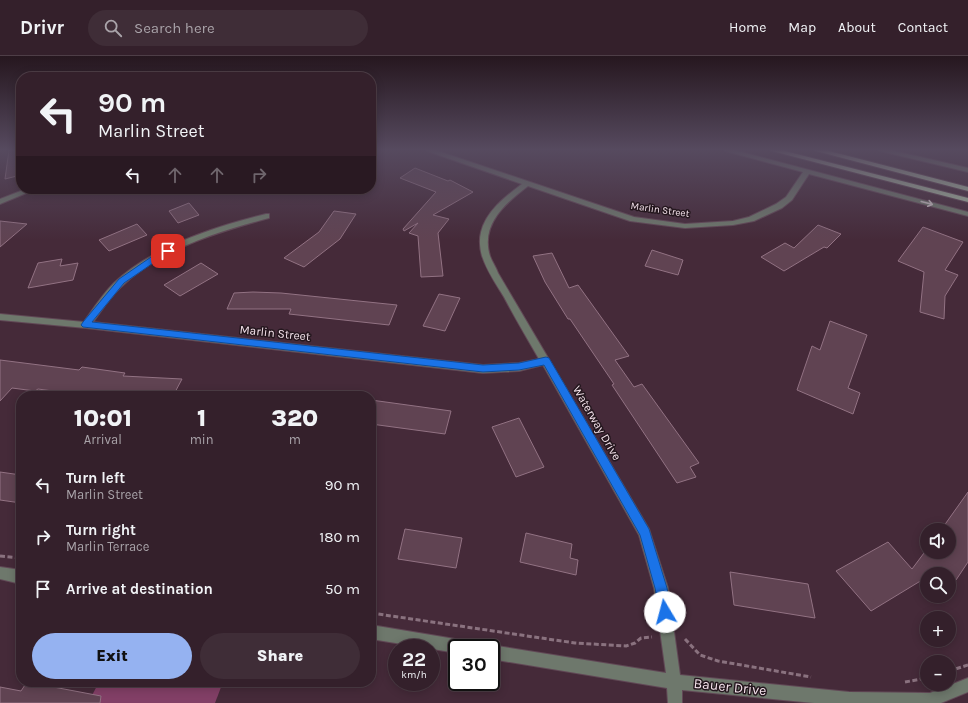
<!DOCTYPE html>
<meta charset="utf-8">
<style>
body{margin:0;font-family:Karla,sans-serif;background:#3f2d37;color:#f1f3f6;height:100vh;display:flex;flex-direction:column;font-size:15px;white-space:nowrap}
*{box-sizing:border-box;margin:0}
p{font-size:13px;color:#a9a3a9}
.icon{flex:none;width:22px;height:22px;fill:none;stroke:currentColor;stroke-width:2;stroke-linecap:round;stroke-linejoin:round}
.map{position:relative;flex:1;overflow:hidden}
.drawer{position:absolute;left:16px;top:335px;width:360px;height:296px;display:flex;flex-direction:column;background:#34202b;border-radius:16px;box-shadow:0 2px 10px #0003,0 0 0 1px #4e3e47}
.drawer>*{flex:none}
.top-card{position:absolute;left:16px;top:16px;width:360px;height:122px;border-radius:16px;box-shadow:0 2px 10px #0003,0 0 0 1px #4e3e47;background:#34202b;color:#f1f3f6;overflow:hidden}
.buttons{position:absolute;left:920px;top:467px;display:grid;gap:8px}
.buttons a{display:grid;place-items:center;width:36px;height:36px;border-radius:50%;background:#34202b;box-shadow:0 2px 10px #0003,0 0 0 1px #4e3e47;font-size:20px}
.speed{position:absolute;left:388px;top:583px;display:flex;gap:8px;font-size:20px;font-weight:700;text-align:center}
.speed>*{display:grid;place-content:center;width:52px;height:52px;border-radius:50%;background:#34202b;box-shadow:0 2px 10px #0003,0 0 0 1px #4e3e47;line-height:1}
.speed small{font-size:10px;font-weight:400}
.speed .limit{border:2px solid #111;border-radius:6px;background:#fff;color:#111}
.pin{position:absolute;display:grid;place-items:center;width:34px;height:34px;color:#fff;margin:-17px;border-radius:8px;box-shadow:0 2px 6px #0006}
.me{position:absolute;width:44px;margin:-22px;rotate:352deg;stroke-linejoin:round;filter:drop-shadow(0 0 3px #0008)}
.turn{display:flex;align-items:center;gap:14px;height:84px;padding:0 16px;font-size:18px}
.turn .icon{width:52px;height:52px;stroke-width:2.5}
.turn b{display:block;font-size:28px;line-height:34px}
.lanes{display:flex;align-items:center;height:38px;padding:0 16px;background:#0003;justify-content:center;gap:20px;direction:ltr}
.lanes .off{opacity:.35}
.eta{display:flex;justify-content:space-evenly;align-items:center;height:68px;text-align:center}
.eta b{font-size:24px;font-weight:800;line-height:28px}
.action{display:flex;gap:8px;margin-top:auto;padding:8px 16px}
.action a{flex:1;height:46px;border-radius:24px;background:#95b2f1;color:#111;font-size:16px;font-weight:800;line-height:46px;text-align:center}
.action a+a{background:#3f2d37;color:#f1f3f6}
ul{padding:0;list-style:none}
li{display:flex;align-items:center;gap:12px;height:52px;padding:0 16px}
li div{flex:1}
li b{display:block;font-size:15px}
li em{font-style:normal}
header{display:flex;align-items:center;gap:24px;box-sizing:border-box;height:56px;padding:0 20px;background:#34202b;border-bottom:1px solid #4e3e47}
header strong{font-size:19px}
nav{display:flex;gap:22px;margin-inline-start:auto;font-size:14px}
.search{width:280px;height:36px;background:#3f2d37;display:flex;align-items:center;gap:10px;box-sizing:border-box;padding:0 14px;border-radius:22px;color:#a9a3a9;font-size:15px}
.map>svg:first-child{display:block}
</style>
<header>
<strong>Drivr</strong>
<div class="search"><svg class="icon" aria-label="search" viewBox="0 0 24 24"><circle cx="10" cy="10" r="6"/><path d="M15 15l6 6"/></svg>Search here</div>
<nav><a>Home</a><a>Map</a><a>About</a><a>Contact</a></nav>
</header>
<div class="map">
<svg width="968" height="647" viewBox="0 0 968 647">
<rect width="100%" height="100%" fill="#452a39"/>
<!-- green -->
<path fill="#823f66" d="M99 626H223L215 647H88Z"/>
<!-- building -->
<path fill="#604352" stroke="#927283" d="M9 94H21V119L5 123Z
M415 112 448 125 450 124 473 136 433 159 449 163 438 177 443 220 421 221 418 180 409 177 418 167 404 175 403 173 436 136 400 122Z
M189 147 199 159 178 167 169 155Z
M334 155 356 158 340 183 304 211 284 202 319 176Z
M0 165 27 168 0 191Z
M137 168 147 179 109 195 99 184Z
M818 169 841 178 827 192 824 191 784 215 761 201 785 187 794 192Z
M923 171 963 186 945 214 958 219 945 240 944 263 920 256 924 216 898 205Z
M652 194 683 204 678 219 645 210Z
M552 197 569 232 578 229 629 300 615 304 634 331 642 328 699 407 690 411 696 421 677 427 612 329 614 328 570 263H568L545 226 533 200Z
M62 203 60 210 78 207 73 224 28 232 38 207Z
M201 207 218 218 180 240 164 229Z
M253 236 281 237 397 249 389 269 289 258 291 253H227L234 237Z
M439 238 460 242 445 275 423 270Z
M830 265 867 279 848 332 860 337 853 358 797 334 812 290 820 294Z
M0 304 79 314 82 311 125 317 123 320 182 323 173 340H90L38 333 35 335 12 332 0 345Z
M371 344 451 355 445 378 371 368Z
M519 362 544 411 516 421 492 371Z
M0 416 21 419V447L0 444Z
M968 436V506L956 524 941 513 932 518H927V521L871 555 836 515 888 486 912 513 927 493V496H949V474H941Z
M405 473 462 482 456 512 398 503Z
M526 477 572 488 570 502 578 504 576 519 520 506Z
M730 516 808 528 815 562 734 549Z
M27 626 101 640 100 647H0V631L21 635Z"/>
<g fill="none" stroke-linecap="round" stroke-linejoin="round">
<defs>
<path id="minor" d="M426 94H435L634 161 685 168 733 165 749 161 776 148 786 141 803 116 725 95 724 94H734L968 156V160L809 118 792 144 782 152 754 165 733 169 685 172 630 165 528 130C506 147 480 168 490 200 492 206 496 211 498 217L649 473 668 532 680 619 849 636 930 637 968 622V636L941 647H814L682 634V647H668L667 632 491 603V592H486L491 589 666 617 654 532 639 479 543 309 519 315 483 317 86 272 0 264V258L84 266C93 253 102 239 114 227 152 191 216 170 266 158H269V162C218 176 160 193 121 231 110 241 102 254 93 266L483 309 519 307 539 303C527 282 515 262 504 241 496 228 487 215 482 200 480 193 479 184 481 176 486 155 506 140 522 128L427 95Z
M879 94H890L968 112V116L880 95Z
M26 133H36L0 148V143Z
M0 511 21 514V528L0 523Z
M371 569 467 585 472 587 474 592H457V597L371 583Z"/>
<path id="major" d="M771 94H781L968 142V146L772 95Z
M815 94H825L968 131V135L816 95Z"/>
</defs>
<!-- minor casing -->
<use href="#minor" stroke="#614856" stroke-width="2"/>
<!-- major casing -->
<use href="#major" stroke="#614856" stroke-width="2"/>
<!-- path -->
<path stroke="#8a727f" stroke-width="3" stroke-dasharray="5 2.5" stroke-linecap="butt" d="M0 500 21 502
M371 557 575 587 626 590 635 587 641 582 652 581
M685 583 700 599 718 605 811 621
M949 615 968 609
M905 626 927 622"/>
<!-- minor -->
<use href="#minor" fill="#6e786c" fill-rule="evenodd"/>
<!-- major -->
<use href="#major" fill="#a8bba3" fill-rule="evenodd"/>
</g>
<!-- one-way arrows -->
<defs><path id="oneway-shaft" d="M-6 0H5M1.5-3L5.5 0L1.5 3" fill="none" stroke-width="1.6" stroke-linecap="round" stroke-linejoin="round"/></defs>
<use stroke="#cdc4c6" href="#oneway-shaft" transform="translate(927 147) rotate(15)"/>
<!-- sky -->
<linearGradient id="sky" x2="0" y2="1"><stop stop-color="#26171f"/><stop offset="0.51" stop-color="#564a5f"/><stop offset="1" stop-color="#564a5f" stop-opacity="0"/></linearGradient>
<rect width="968" height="184" fill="url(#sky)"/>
<!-- route -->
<path fill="#1a73e8" stroke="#114b97" d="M168 193 171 194V197L159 203 124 227 92 266 483 309 519 307 546 301 549 302 649 473 667 532 671 556 669 560 665 562 660 560 655 532 640 479 544 309 519 314 483 316 83 271 81 269 83 266 119 223 154 199Z"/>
<g text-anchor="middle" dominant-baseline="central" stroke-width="3" stroke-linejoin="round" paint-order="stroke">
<!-- far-street labels -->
<g font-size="10" fill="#f6e4ed" stroke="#24171e">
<text transform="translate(660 154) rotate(8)">Marlin Street</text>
</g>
<!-- street labels -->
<g font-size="12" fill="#f6e4ed" stroke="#24171e">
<text transform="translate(275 277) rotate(6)">Marlin Street</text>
<text transform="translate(597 367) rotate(60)">Waterway Drive</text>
</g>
<!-- near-street labels -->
<g font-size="14" fill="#f6e4ed" stroke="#24171e">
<text transform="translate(730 631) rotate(6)">Bauer Drive</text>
</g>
</g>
</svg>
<div class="buttons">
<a><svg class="icon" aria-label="sound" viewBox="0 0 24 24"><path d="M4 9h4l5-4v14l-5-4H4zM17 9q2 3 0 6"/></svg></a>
<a><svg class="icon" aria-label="search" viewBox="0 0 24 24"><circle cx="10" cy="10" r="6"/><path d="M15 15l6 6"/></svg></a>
<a>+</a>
<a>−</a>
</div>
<div class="speed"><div>22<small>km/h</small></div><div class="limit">30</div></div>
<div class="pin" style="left:168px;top:195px;background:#d93025"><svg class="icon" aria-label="arrive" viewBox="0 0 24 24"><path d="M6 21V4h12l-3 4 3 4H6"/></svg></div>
<svg class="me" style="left:665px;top:556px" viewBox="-20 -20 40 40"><circle r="19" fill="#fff"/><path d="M0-13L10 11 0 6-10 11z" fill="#1a73e8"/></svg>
<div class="top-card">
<div class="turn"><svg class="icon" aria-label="left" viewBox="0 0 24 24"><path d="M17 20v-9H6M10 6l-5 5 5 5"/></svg><div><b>90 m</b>Marlin Street</div></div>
<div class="lanes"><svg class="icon" aria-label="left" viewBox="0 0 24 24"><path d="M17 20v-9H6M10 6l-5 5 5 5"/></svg><svg class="icon off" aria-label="ahead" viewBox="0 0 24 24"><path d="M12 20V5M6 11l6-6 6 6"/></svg><svg class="icon off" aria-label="ahead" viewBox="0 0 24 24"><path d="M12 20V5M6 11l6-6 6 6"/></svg><svg class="icon off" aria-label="right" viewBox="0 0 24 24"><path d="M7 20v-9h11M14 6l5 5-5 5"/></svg></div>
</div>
<section class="drawer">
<div class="eta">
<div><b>10:01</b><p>Arrival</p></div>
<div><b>1</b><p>min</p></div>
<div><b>320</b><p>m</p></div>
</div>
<ul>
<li><svg class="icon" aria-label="left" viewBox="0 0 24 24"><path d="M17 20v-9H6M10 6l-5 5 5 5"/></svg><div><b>Turn left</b><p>Marlin Street</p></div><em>90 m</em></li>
<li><svg class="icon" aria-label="right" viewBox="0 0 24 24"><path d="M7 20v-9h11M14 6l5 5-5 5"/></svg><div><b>Turn right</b><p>Marlin Terrace</p></div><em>180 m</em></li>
<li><svg class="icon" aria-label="arrive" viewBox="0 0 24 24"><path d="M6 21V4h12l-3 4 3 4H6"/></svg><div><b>Arrive at destination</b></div><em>50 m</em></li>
</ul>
<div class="action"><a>Exit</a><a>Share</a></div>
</section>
</div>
